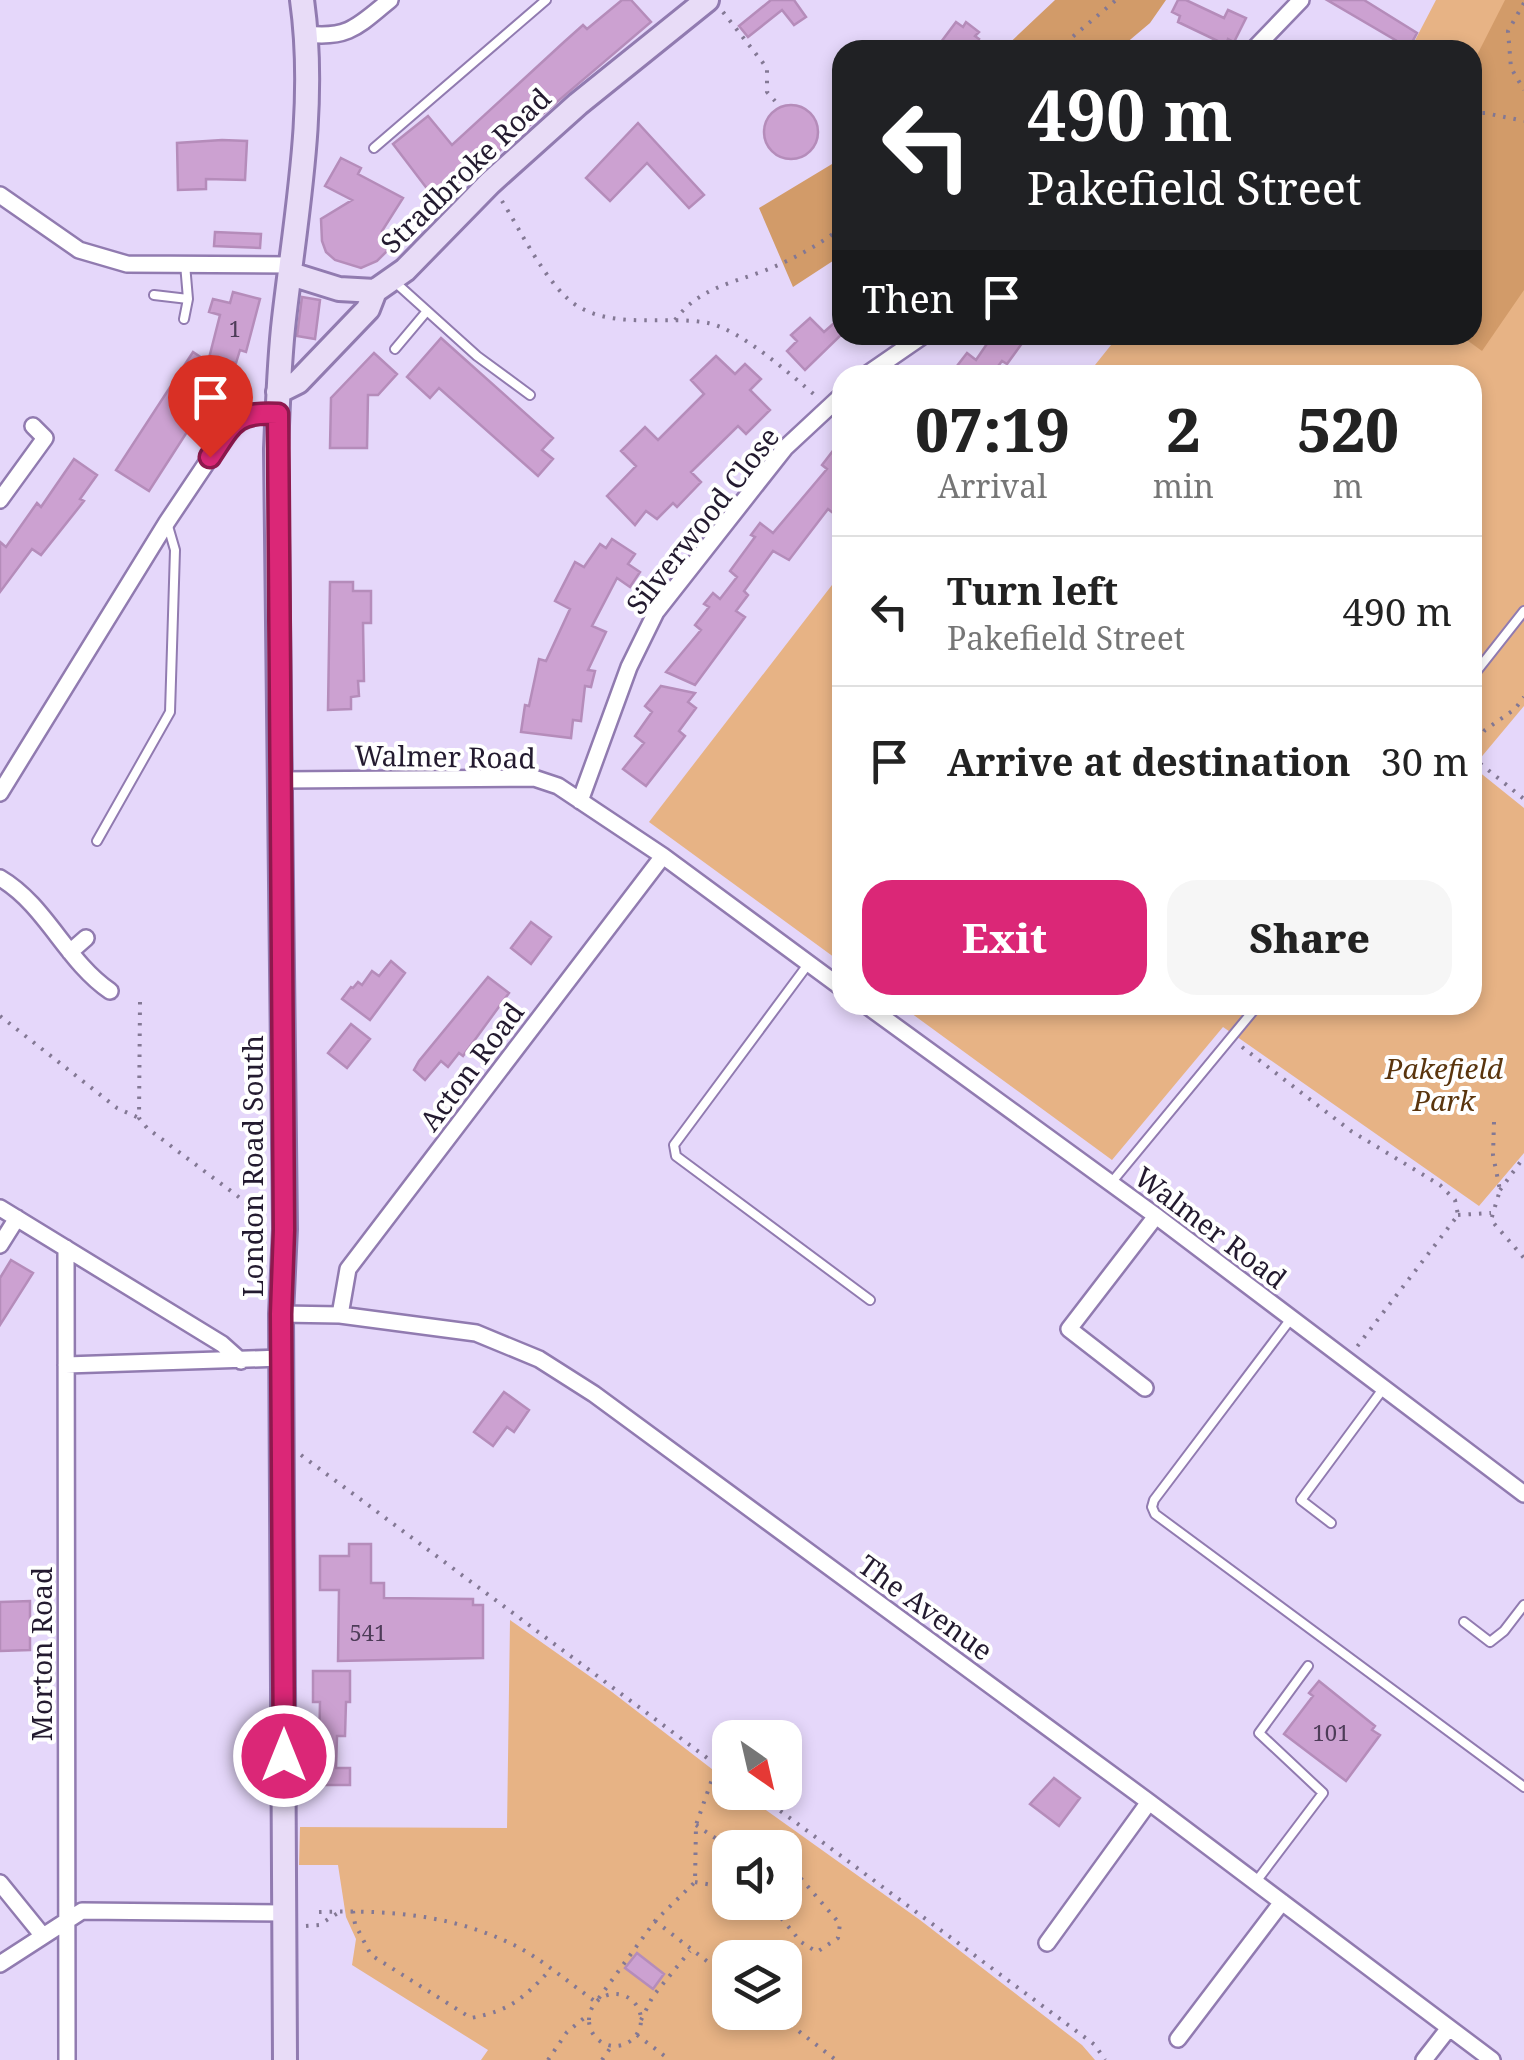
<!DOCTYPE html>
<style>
body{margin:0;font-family:"Noto Serif",serif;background:#f6f6f6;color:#222;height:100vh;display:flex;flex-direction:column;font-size:38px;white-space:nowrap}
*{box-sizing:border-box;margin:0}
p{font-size:32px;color:#767676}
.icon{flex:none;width:55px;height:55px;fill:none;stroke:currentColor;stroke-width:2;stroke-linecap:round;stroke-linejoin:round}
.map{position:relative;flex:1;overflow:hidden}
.panel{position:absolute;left:832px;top:365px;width:650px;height:650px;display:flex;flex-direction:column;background:#fff;border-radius:30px;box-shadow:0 5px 15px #0003}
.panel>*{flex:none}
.top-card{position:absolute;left:832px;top:40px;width:650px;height:305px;border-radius:30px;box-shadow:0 5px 15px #0003;background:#202124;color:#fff;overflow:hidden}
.needle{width:65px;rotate:146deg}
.fabs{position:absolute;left:712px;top:1720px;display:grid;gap:20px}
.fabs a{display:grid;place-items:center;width:90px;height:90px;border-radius:20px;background:#fff;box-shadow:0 5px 15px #0003;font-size:50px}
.pin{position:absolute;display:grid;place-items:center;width:85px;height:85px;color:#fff;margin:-102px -42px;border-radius:50% 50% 50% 0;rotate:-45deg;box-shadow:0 0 10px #0007}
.pin .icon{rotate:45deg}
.me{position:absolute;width:110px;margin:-55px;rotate:0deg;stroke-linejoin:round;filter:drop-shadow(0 0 8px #0008)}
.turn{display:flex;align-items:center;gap:35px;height:210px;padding:0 30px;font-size:45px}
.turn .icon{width:130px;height:130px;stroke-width:2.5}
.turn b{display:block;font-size:70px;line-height:85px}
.then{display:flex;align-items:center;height:95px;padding:0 30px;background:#0003;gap:20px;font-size:38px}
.eta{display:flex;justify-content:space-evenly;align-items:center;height:170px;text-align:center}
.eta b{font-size:60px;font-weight:800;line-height:70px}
.action{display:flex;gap:20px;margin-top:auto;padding:20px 30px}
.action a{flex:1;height:115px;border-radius:30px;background:#db2777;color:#fff;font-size:40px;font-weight:800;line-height:115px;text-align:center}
.action a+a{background:#f6f6f6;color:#222}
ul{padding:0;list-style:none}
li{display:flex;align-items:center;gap:30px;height:150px;padding:0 30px;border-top:2px solid #e0e0e0}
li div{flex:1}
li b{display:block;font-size:38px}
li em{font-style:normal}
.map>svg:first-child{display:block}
</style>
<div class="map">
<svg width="1524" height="2060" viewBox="0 0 1524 2060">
<rect width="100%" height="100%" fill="#e5d7fa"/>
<!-- green -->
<path fill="#e7b385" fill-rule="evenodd" d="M1436 0H1524V706L1473 767 1524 808V1153L1479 1206 1223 1027 1112 1160 900 1005H1472V375H1087L1119 335H1472V50H1410Z
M842 572V963L649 822Z
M510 1620 612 1692 730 1783V1792L742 1793 920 1920 1082 2045 1095 2060H481L488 2050 352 1965 356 1939 346 1917 338 1865H299L300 1827 507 1828ZM730 1848H785V1902H730ZM730 1958H785V2012H730Z"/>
<!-- forest -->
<path fill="#d29b69" d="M1055 0H1166L1150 23 1118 50H1002Z
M1505 0H1524V290L1482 351 1460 335H1472L1473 63Z
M842 158V255L793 287 759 208Z"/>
<!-- building -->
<path fill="#cca1d1" stroke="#b58cba" stroke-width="2.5" d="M622 0H631L651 22 438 203 393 144 428 116 452 145 564 42 583 25 587 29Z
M771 0H794L806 17 794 25 782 10 748 37 739 26Z
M1178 0H1186L1224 18 1228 10 1246 18 1234 42 1228 39 1226 45 1178 22 1180 16 1172 12Z
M1327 0H1364L1417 33 1409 48Z
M956 22 963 27 966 22 979 32 975 36 979 39 971 50H935Z
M764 132a27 27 0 1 1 54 0a27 27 0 1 1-54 0Z
M638 123 704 195 689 208 647 163 610 201 586 178Z
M222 140 247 141 245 180 206 179V189L178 190 177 143Z
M341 158 361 168 358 174 403 198 382 231 391 236 386 244 391 247 377 261 361 268 335 260 326 252 322 241 321 219 352 200 325 186Z
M215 232 261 234 260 248 214 246Z
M233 292 260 299 246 352 240 350 236 363 232 362 149 491 116 470 193 352 208 362 220 315 209 312 213 299 230 303Z
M302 297 320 300 315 339 297 336Z
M842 316V334L805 370 787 351 797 341 791 335 810 318 824 332Z
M993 335H1028L1007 364 1002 361 993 373 996 375H950L967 353 976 360Z
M441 338 553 438 542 450 553 459 538 476 439 388 430 398 407 377Z
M374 353 397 374 378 395H368L367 448H330L331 398Z
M716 356 735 374 745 364 761 379 750 390 770 410 746 434 738 426 691 472 701 482 677 507 673 503 657 519 646 511 635 525 607 496 636 466 621 451 645 427 658 440 704 394 691 380Z
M842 439V520L828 509 789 560 773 551 744 591 748 595 736 611 745 617 695 685 666 672 701 630 695 625 709 607 704 604 713 593 720 599 737 577 730 571 755 537 751 535 760 523 773 533 827 469 822 465Z
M74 459 97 475 80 499 84 501 41 555 32 549 0 592V542L6 547 37 503 41 507Z
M612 539 635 554 628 564 640 572 630 587 617 578 592 626 606 632 588 670 595 671 591 687 585 686 581 721 573 720 571 738 521 732 525 705 529 706 539 659 546 661 570 609 555 601 575 562 584 567 600 544 606 548Z
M330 582H353V591H371V623H363L364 681H358L359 696 351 697V709L328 710Z
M661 686 695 693 688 702 696 708 679 731 685 736 646 786 623 769 644 743 635 736 652 712 645 706Z
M531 922 551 937 531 964 511 948Z
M391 961 405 973 370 1020 342 999 351 987 353 988 358 982 362 985 372 971 379 976Z
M488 977 509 993 463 1056 459 1053 448 1067 441 1061 425 1080 414 1070 419 1061Z
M351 1024 370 1039 347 1068 328 1053Z
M11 1260 33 1273 0 1325V1278Z
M504 1392 529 1410 514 1432 507 1427 493 1446 474 1432Z
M349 1544H371V1583H384V1598L473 1599V1605H483V1658L338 1661 339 1590H320V1556H349Z
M30 1601V1650L0 1651V1602Z
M313 1671H350V1702H346L345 1736H337L336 1768H350V1785H313V1758L319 1755 320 1702H313Z
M1319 1681 1375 1726 1372 1730 1380 1735 1346 1781 1284 1734 1313 1696 1309 1693Z
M1054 1778 1080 1798 1059 1826 1030 1804Z
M637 1953 664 1974 653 1989 625 1968Z"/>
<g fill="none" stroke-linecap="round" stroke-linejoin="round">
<defs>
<path id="lane" d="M374 148 546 0
M396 283 477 356 530 395
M154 295 188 299
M184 319 188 299 185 264
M395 349 427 311
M1472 677 1524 611
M97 841 170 712 175 550 168 526
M809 963 674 1145 676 1156 870 1300
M1111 1183 1258 1005
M1290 1320 1154 1500 1152 1507 1155 1514 1524 1787
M1331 1523 1301 1500 1383 1389
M1464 1622 1490 1642 1504 1631 1524 1605
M1255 1883 1323 1793 1259 1733 1308 1666"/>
<path id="street" d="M307 34C349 39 359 25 390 0
M1253 50 1301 0
M0 195 79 250 127 264 292 265
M866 375 924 335
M0 500 45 438 33 426
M282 780 534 778 558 786 663 856 842 988
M0 793 167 522 232 425 252 412 278 414
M580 801 629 667 656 612 785 448 842 395
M0 878C46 905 66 961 110 991
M70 952 86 938
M866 1005 1156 1216 1524 1494
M0 1208 222 1344 241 1361
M0 1245 17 1218
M66 1248 67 2060
M281 1314 340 1315 476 1333 539 1359 594 1394 1149 1802 1492 2060
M340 1315 348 1269 663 856
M66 1365 281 1358
M1145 1388 1069 1329 1156 1216
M0 1883 43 1936
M1047 1943 1149 1802
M0 1964 82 1911 285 1913
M1178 2039 1282 1902
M1424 2060 1449 2028"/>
<path id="secondary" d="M291 274 339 289 375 291
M278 392 298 382 368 309 375 291 405 270 490 183 578 104 707 0
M285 2060 281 1314 285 1229 276 449C278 405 279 362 284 319 296 214 317 106 302 0"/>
</defs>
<!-- lane casing -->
<use href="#lane" stroke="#917bb0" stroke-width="12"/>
<!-- street casing -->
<use href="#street" stroke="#917bb0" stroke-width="20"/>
<!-- secondary casing -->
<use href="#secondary" stroke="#917bb0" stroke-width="28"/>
<!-- path -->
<path stroke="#837894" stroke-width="4" stroke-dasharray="2.5 8" stroke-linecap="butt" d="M1524 3 1508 31 1511 68 1524 90
M723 12 767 68V92L775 101
M1057 50 1116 0
M1472 113H1485L1524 121
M502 201C521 231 549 290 579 307 617 329 667 315 708 323 741 330 790 374 816 396
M675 320C697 290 728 284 761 272 790 261 818 246 842 227
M1472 749 1485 730 1515 709 1524 697
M1472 757 1524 799
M140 1002 139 1118 147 1128 264 1216
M0 1016 117 1108 139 1118
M1242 1047 1351 1131 1440 1185 1455 1200 1458 1215 1356 1348
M1494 1122 1493 1155 1500 1190 1491 1220 1524 1258
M1500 1190 1524 1157
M1458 1215 1491 1213
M301 1455 730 1775
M755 1792 1095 2045 1105 2060
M739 1805 754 1792
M696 1825 730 1848
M695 1882 730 1888
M768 1902 801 1942 817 1952 838 1938 840 1924 785 1860
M353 1911 355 1924 371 1955 471 2018C509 2011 523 1999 549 1971
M319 1912C388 1910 449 1914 512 1944 541 1958 569 1983 596 2002L655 1921 695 1882 696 1825 717 1765
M655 1921 730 1979
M306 1926 319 1925 338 1913
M589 2020a26 26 0 1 1 52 0a26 26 0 1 1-52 0Z
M774 2012 836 2060
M641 2020 653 1996 690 1951
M637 2035 670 2060
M548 2060 567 2032 589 2014
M602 2060 611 2047"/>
<!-- lane -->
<use href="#lane" stroke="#fff" stroke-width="8"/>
<!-- street -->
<use href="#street" stroke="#fff" stroke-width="15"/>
<!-- secondary -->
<use href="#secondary" stroke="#e8dcf7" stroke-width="22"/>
</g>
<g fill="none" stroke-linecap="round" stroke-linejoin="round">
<defs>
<path id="route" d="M210 457C232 424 235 411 278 414L284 1230 281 1314 284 1756"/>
</defs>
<!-- route casing -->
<use href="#route" stroke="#8e194d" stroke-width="25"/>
<!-- route -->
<use href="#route" stroke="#db2777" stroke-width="18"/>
</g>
<g text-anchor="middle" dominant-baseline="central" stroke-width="8" stroke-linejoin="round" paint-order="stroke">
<!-- number labels -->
<g font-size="22" fill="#4d3c58">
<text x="235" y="328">1</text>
<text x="368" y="1632">541</text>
<text x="1331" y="1732">101</text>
</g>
<!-- street labels -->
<g font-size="28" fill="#231a2f" stroke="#fff">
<text transform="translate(465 170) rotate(-44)">Stradbroke Road</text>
<text transform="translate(702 520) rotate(-52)">Silverwood Close</text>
<text transform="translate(445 756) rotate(1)">Walmer Road</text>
<text transform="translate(471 1066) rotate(-53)">Acton Road</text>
<text transform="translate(252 1166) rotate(-90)">London Road South</text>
<text transform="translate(1211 1227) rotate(37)">Walmer Road</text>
<text transform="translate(926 1607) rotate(36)">The Avenue</text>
<text transform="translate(41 1654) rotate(-90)">Morton Road</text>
</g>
<!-- park labels -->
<g font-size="28" font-style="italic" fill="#5a350e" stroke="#fff">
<text x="1444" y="1068">Pakefield<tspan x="1444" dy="32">Park</tspan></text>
</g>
</g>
</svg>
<div class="fabs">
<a><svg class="needle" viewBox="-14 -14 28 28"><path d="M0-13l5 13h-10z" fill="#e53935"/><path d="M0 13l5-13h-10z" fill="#767676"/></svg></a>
<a><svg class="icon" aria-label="sound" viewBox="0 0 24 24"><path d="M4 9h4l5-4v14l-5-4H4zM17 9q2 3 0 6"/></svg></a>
<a><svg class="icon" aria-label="layers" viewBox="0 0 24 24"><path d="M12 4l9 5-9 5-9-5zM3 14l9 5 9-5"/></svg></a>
</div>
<div class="pin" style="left:210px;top:457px;background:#d93025"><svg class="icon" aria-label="arrive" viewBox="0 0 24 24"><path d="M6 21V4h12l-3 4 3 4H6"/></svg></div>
<svg class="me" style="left:284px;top:1756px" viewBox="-20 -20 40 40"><circle r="17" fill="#db2777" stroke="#fff" stroke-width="3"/><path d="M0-11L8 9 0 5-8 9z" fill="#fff"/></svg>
<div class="top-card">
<div class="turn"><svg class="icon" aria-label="left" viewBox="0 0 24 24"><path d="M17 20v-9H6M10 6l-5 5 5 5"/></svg><div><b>490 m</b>Pakefield Street</div></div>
<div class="then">Then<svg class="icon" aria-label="arrive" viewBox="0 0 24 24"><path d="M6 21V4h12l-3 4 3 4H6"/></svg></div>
</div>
<section class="panel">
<div class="eta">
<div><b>07:19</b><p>Arrival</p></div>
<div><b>2</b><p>min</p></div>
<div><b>520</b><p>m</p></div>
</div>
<ul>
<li><svg class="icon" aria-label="left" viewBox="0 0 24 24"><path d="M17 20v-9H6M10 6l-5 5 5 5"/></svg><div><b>Turn left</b><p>Pakefield Street</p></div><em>490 m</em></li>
<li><svg class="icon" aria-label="arrive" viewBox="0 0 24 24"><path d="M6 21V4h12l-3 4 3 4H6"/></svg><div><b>Arrive at destination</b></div><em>30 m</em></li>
</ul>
<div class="action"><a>Exit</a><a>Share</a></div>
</section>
</div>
